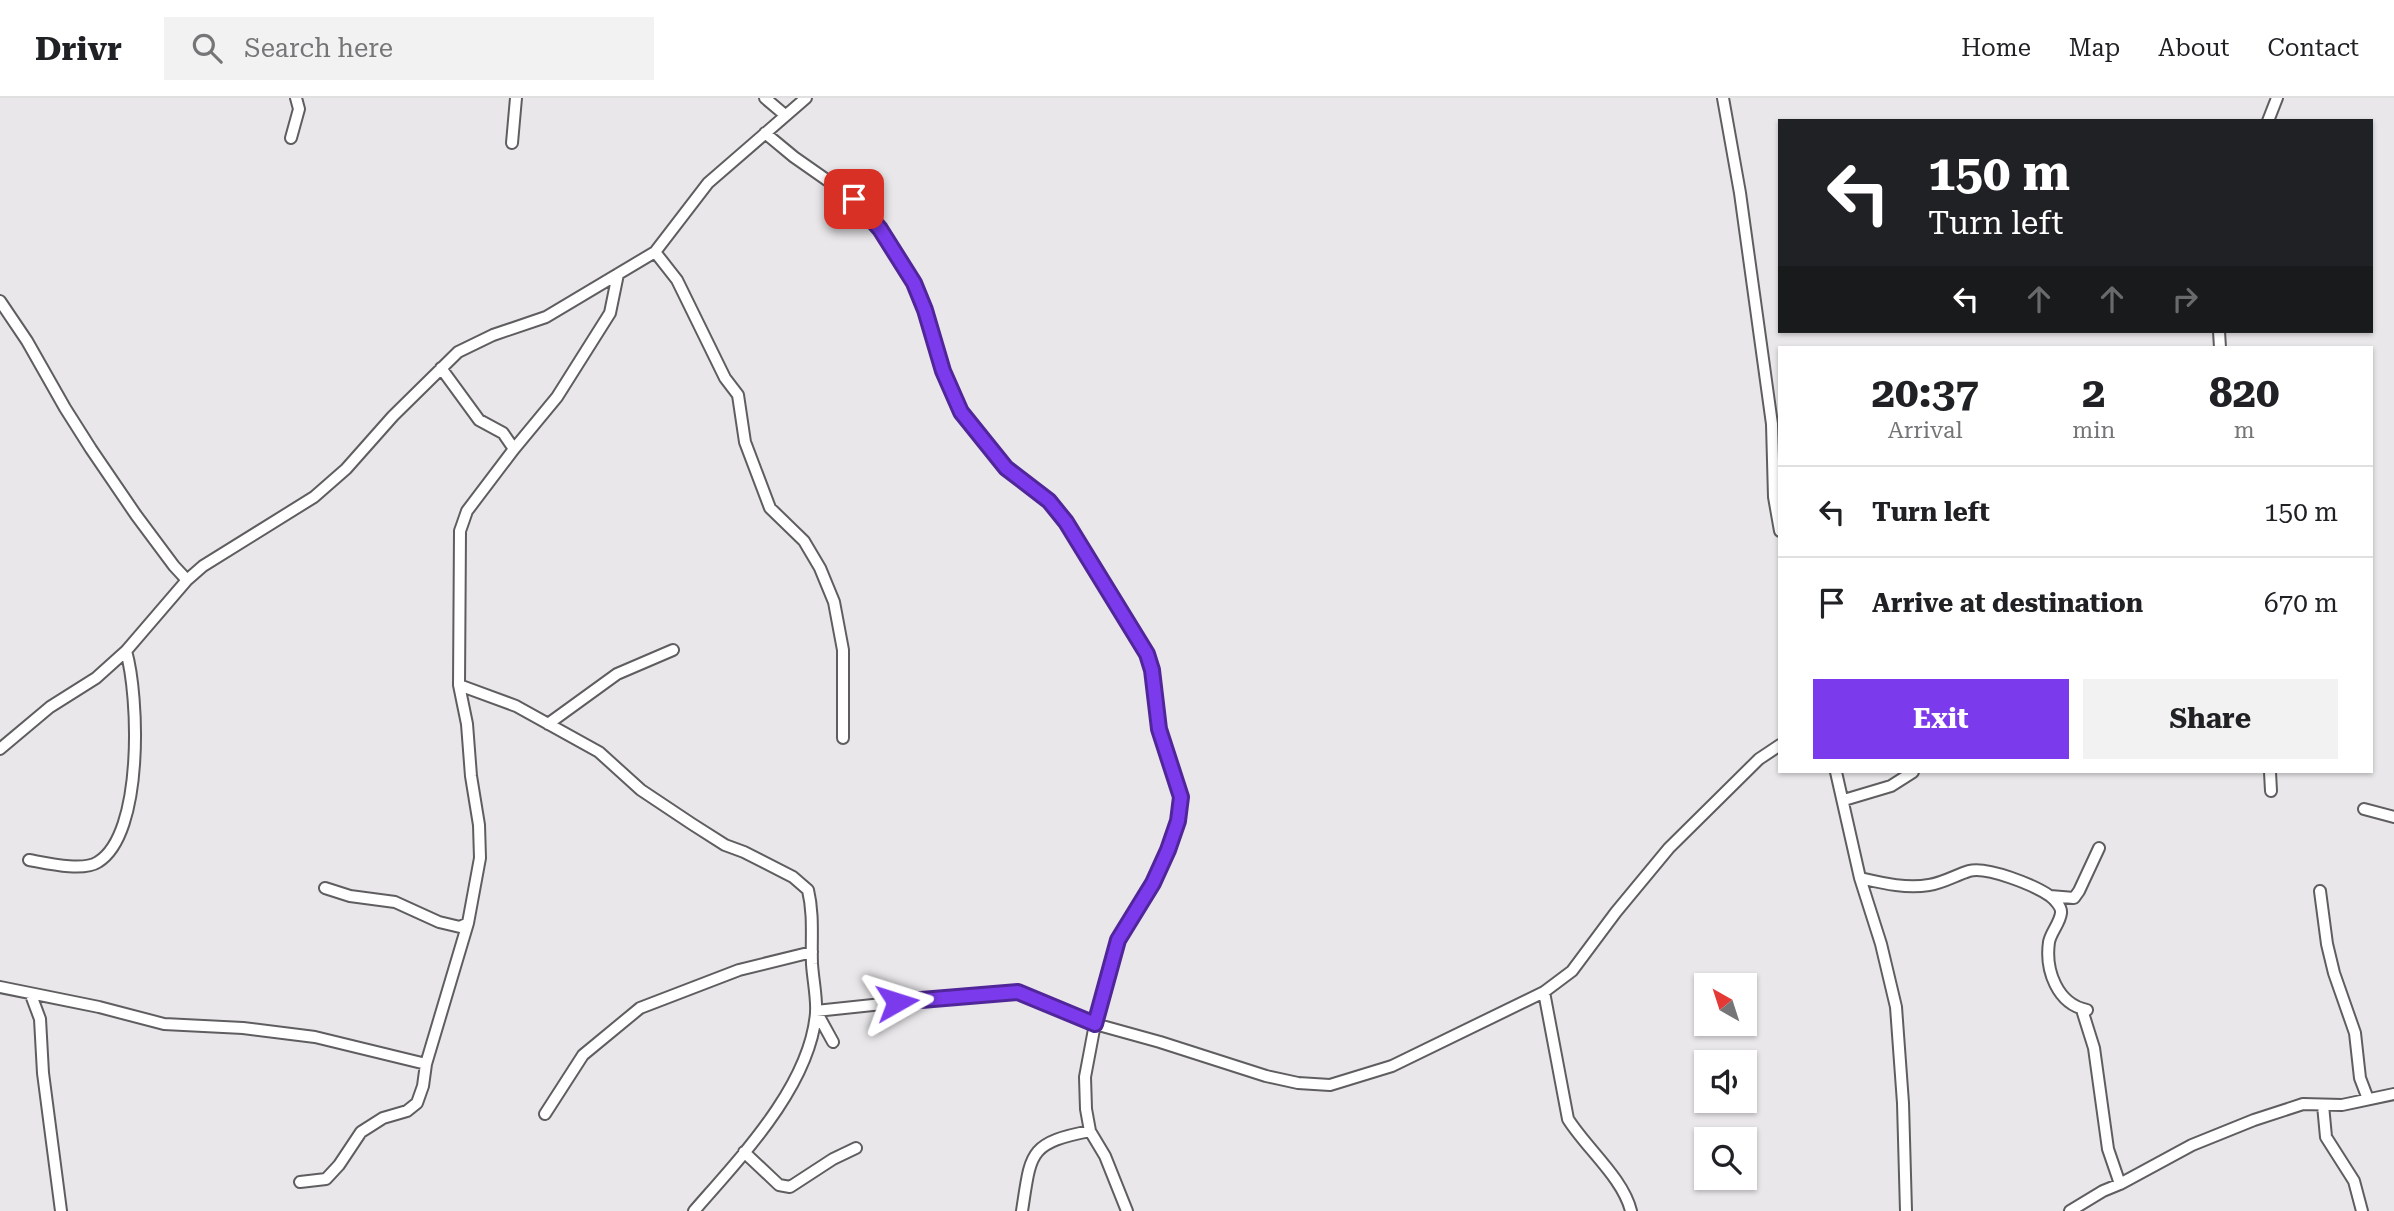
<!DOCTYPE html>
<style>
body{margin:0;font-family:"Roboto Serif",serif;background:#f2f2f2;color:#202124;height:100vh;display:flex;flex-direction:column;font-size:26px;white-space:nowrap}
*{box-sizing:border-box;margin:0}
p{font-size:23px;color:#757577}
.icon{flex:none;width:38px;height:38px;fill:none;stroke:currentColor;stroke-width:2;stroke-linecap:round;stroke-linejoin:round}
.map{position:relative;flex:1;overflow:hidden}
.details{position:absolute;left:1778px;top:248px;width:595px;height:427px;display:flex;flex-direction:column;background:#fff;border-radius:0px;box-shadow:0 2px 5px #0004}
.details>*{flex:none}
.banner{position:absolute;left:1778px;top:21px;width:595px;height:214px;border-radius:0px;box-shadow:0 2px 5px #0004;background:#202124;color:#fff;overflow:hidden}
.needle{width:46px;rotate:321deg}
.buttons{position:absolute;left:1694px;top:875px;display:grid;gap:14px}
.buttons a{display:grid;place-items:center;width:63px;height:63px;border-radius:0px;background:#fff;box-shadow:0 2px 5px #0004;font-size:35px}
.pin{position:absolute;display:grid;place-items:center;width:60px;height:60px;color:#fff;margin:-30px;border-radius:14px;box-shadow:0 4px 10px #0006}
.me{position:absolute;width:77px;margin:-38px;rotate:84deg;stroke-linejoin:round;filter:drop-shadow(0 0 5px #0008)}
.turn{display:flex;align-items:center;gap:24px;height:147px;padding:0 35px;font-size:32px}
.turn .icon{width:91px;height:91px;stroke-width:2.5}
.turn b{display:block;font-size:49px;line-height:60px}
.lanes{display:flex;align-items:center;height:66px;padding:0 35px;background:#0003;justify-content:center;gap:35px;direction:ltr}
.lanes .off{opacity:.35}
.eta{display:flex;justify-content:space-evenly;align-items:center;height:119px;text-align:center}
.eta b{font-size:42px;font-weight:700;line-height:49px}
.primary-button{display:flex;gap:14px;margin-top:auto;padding:14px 35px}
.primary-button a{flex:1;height:80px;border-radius:0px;background:#7c3aed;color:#fff;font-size:28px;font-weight:700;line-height:80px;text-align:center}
.primary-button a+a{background:#f2f2f2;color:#202124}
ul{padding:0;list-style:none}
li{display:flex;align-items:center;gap:21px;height:91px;padding:0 35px;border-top:2px solid #e0e0e0}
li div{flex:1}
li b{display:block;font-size:26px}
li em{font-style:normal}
header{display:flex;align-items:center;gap:42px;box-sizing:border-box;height:98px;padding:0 35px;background:#fff;border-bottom:2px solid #e0e0e0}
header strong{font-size:33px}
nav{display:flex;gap:38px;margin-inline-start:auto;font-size:24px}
.search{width:490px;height:63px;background:#f2f2f2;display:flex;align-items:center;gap:18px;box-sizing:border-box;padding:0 24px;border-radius:0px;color:#757577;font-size:26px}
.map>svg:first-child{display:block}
</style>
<header>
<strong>Drivr</strong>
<div class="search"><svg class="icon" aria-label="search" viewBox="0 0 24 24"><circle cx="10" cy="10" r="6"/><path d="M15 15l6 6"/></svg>Search here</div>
<nav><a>Home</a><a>Map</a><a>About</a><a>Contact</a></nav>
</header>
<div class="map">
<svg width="2394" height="1113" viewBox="0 0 2394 1113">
<rect width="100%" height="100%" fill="#e9e7ea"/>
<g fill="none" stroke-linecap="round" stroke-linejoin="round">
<defs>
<path id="street" d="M765 0 785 17
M1723 0 1740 95 1772 326 1774 399 1780 433
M2268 23 2277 0
M765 35 794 59 854 101 880 131 914 185 925 212 943 273 961 314 1006 370 1050 403 1066 424 1147 556 1152 572 1159 631 1181 700 1178 723 1168 752 1153 785 1118 842 1095 926 1085 979 1086 1011 1090 1033 1105 1058 1127 1113
M291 40 299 11 296 0
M512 45 516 0
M655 154 677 182 725 280 738 297 745 344 770 410 804 443 820 470 834 504 843 552V640
M0 203 27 243 65 310 91 351 136 417 174 468 187 482
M2219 233 2220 250
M441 270 479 322 503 335 514 351
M459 587 516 608 599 654 641 692 692 726 725 747 744 754 793 779 808 792C814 817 811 841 812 866 813 882 817 899 816 915 810 988 740 1060 694 1113
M548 626 617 576 673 552
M0 651 50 609 96 580 126 553 187 482 203 468 314 399 346 371 393 318 458 254 493 237 546 219 655 154 708 85 806 0
M1836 674 1860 780 1881 846 1896 909 1903 1005 1906 1113
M2270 674 2271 693
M1844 702 1891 688 1913 674
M2364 711 2394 719
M29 762C46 765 83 774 98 764 144 736 139 598 126 553
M1860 780C1882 785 1906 791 1929 787 1943 785 1956 777 1969 773 1987 768 2034 787 2050 798 2054 801 2062 809 2061 815 2060 825 2051 834 2049 844 2045 872 2057 906 2087 912L2083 915 2094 950 2108 1051 2120 1086
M325 790 350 798 395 804 439 824 460 829 468 825
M2320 793 2327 846 2334 875 2355 935 2360 980 2368 1001
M2050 798 2074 800 2079 793 2099 750
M0 889 99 909 164 926 243 930 315 939 426 966
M1544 894 1568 1021C1586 1050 1623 1080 1631 1113
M31 897 40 921 43 975 61 1113
M833 944 816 913 977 896 1018 894 1095 926 1160 944 1266 978 1298 985 1330 987 1392 968 1544 894 1572 873 1616 814 1669 750 1759 661 1780 647
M2323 1007 2326 1039 2354 1083 2362 1113
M545 1016 583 957 640 910 739 872 812 854
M744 1054 779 1087 790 1089 833 1061 856 1050
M300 1084 326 1081 339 1067 361 1034 383 1020 407 1013 417 1005 423 988 426 966 468 825 480 760 479 727 471 678 467 626 459 587 460 433 467 413 514 351 557 299 610 215 618 176
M1022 1113C1031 1055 1028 1045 1090 1033
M2070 1113 2103 1093 2120 1086 2192 1047 2254 1022 2303 1006 2342 1007 2394 996"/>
</defs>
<!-- street casing -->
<use href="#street" stroke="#5f5d60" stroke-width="14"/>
<!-- street -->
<use href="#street" stroke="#fff" stroke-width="10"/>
</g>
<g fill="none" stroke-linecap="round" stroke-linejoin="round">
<defs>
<path id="route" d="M854 101 880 131 914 185 925 212 943 273 961 314 1006 370 1049 403 1066 424 1147 556 1152 572 1159 631 1181 699 1178 723 1168 752 1153 785 1118 842 1095 926 1018 894 897 904"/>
</defs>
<!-- route casing -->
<use href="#route" stroke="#51269a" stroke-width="18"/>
<!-- route -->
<use href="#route" stroke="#7c3aed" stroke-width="12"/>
</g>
</svg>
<div class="buttons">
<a><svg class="needle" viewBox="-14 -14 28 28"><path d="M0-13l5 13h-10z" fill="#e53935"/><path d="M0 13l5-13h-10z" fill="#757577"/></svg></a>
<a><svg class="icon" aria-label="sound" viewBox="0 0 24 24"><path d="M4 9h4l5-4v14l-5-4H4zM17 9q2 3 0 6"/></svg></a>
<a><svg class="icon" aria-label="search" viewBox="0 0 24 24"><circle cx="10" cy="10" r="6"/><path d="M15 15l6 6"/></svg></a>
</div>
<div class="pin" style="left:854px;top:101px;background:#d93025"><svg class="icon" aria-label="arrive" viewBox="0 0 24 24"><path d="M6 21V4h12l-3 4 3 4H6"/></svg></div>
<svg class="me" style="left:897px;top:904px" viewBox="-20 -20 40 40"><path d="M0-17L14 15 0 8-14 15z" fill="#7c3aed" stroke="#fff" stroke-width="4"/></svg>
<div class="banner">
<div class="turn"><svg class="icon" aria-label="left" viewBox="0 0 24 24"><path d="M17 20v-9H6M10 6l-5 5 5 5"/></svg><div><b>150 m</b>Turn left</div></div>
<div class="lanes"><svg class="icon" aria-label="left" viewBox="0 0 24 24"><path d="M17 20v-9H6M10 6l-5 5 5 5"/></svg><svg class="icon off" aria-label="ahead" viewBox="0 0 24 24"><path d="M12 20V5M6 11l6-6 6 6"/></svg><svg class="icon off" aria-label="ahead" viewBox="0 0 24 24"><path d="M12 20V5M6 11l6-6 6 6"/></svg><svg class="icon off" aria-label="right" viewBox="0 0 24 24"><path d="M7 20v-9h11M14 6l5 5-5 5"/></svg></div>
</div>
<section class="details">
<div class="eta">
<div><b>20:37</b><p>Arrival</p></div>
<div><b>2</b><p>min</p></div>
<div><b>820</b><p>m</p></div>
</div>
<ul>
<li><svg class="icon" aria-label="left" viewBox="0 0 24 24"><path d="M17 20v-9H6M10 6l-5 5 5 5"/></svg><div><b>Turn left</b></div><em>150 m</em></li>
<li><svg class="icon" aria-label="arrive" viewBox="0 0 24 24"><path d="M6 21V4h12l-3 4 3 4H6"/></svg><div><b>Arrive at destination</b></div><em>670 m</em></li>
</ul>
<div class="primary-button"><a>Exit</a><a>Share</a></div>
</section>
</div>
